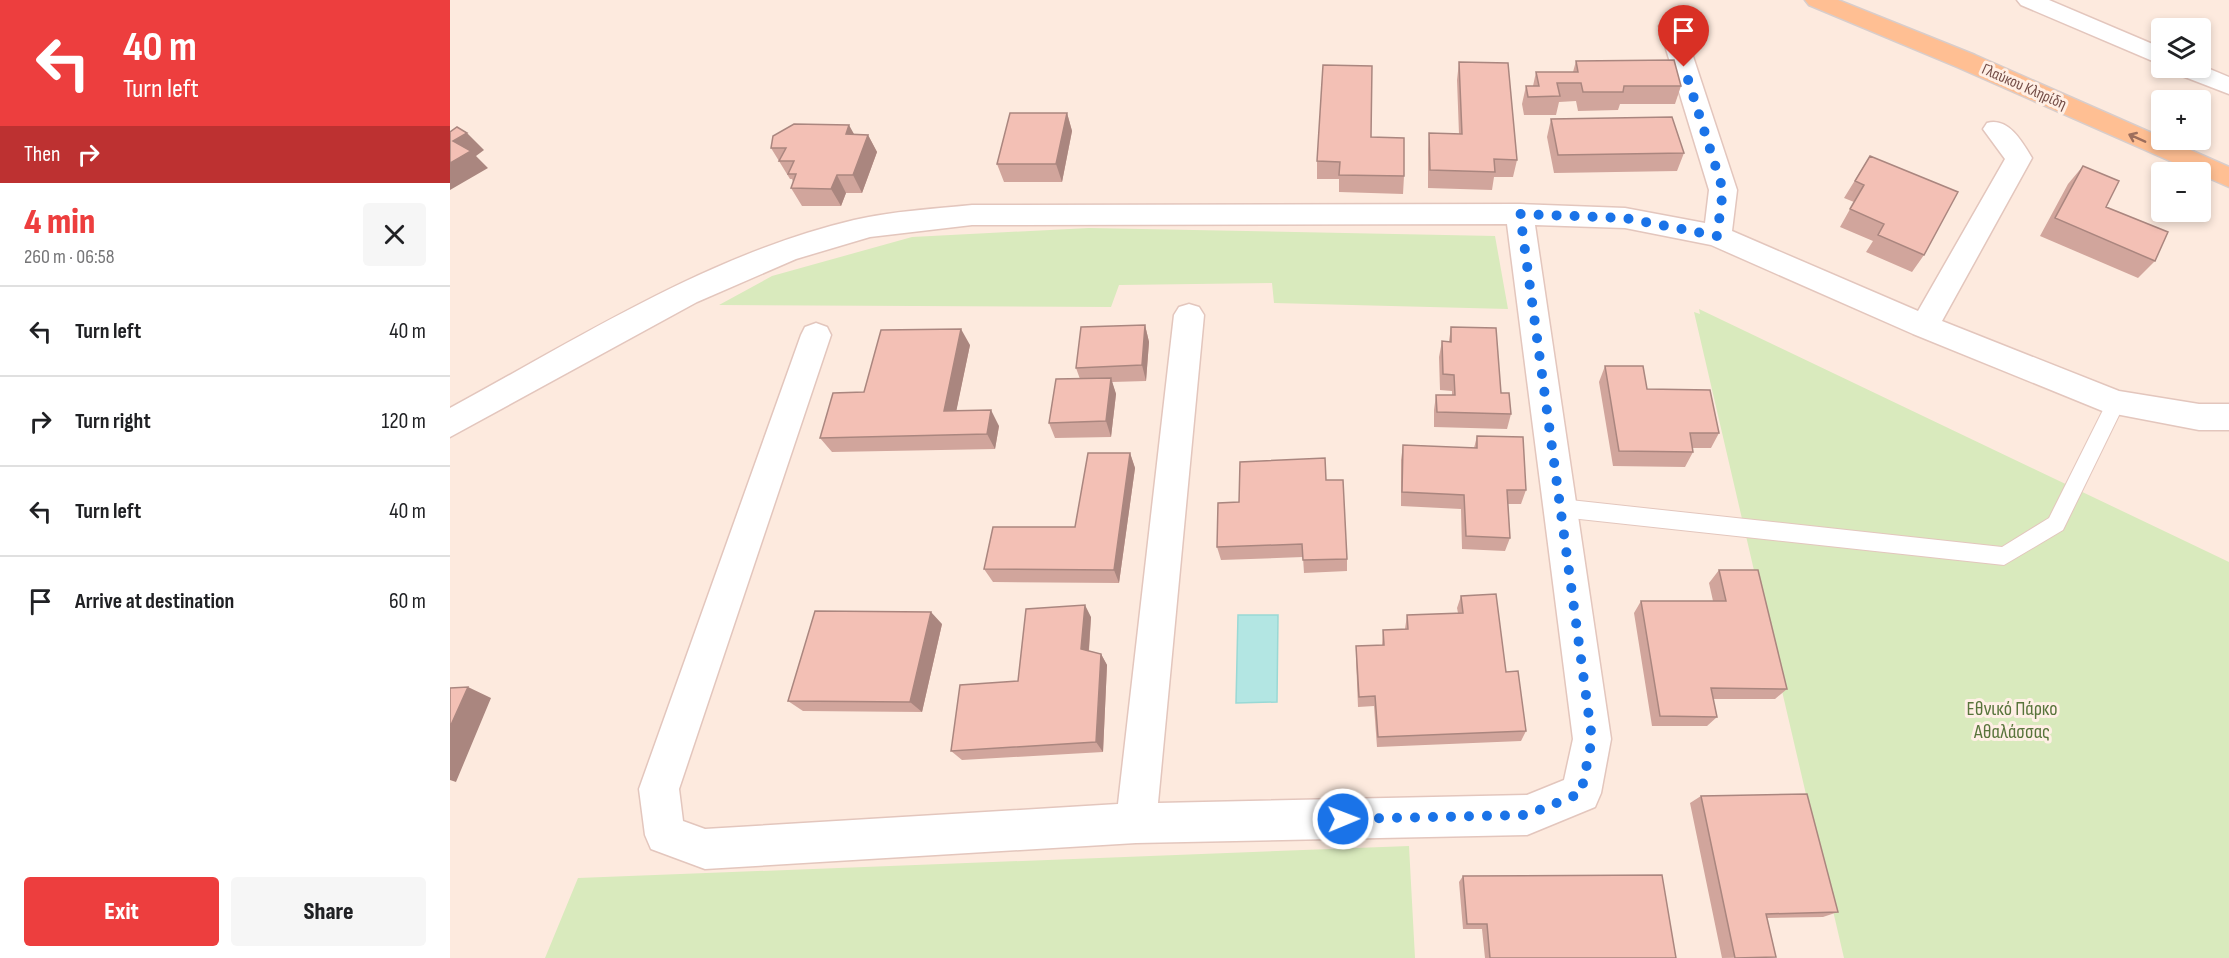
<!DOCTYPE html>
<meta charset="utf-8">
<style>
body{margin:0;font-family:"Sofia Sans Condensed",sans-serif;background:#f6f6f6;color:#202124;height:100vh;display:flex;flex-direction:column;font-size:22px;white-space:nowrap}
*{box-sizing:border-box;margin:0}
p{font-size:20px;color:#757577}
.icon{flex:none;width:33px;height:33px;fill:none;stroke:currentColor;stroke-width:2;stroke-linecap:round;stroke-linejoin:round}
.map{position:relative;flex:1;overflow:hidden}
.drawer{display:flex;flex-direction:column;background:#fff;width:450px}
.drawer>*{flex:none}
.top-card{background:#ed3e3e;color:#fff;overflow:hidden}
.controls{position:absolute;left:1701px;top:18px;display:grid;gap:12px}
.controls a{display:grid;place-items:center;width:60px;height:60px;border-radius:6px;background:#fff;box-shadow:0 3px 9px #0003;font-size:30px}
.pin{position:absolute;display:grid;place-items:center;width:51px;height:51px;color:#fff;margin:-62px -26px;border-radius:50% 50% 50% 0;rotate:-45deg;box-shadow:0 0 6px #0007}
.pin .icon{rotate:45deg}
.me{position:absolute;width:66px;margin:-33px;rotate:89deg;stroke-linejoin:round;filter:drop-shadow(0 0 4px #0008)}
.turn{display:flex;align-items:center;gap:21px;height:126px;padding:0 24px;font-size:27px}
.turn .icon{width:78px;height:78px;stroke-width:2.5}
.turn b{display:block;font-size:42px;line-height:51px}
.then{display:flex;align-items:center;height:57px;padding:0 24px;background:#0003;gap:12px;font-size:22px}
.round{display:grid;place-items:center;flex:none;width:63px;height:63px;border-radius:6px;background:#f6f6f6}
.overview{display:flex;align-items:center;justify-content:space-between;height:102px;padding:0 24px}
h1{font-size:36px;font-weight:800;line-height:45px;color:#ed3e3e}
.button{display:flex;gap:12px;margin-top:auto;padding:12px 24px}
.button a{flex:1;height:69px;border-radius:6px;background:#ed3e3e;color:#fff;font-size:24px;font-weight:800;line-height:69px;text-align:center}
.button a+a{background:#f6f6f6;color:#202124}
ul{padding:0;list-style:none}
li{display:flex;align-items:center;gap:18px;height:90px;padding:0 24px;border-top:2px solid #e0e0e0}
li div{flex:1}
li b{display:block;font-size:22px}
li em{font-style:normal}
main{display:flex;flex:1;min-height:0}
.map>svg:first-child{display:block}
</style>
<main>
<section class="drawer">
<div class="top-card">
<div class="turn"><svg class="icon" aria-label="left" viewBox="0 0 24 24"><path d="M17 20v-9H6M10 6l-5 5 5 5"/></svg><div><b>40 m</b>Turn left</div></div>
<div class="then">Then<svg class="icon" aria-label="right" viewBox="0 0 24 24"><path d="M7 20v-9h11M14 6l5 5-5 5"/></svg></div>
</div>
<div class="overview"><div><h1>4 min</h1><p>260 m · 06:58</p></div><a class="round"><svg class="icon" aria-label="close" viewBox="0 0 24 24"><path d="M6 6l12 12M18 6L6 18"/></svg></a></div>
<ul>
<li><svg class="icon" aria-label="left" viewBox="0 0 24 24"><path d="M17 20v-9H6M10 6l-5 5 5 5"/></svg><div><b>Turn left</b></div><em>40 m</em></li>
<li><svg class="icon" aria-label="right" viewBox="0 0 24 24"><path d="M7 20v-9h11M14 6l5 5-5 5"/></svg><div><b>Turn right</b></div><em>120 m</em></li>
<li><svg class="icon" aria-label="left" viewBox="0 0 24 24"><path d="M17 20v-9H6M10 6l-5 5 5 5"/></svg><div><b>Turn left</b></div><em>40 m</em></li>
<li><svg class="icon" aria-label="arrive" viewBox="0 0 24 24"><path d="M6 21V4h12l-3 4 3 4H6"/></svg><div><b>Arrive at destination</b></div><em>60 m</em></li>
</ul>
<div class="button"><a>Exit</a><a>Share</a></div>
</section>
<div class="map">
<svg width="1779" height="958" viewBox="0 0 1779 958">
<rect width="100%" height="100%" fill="#fdeade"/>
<!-- green -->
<path fill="#d9eabd" d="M639 228 1045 236 1058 309 824 303 822 283 669 285 661 307 269 305 322 276 462 237Z
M1249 309 1779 562V958H1394L1244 312 1250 314Z
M959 846 965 958H95L128 878Z"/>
<!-- water -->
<path fill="#b3e6e3" stroke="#99d9d5" stroke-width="1.5" d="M788 615H828L827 702 786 703Z"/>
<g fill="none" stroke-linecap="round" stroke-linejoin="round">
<defs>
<path id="lane" d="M1666 395 1673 398 1675 403 1613 530 1554 565 1111 517 1104 514 1101 508 1104 502 1111 499 1552 547 1599 518 1659 398Z"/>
<path id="street" d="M1567 0H1599L1712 48V65L1571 5Z
M1221 19 1229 21 1233 26 1287 190 1282 231 1468 311 1555 159 1533 129 1537 123C1558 117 1572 141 1582 158L1492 321 1669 391 1749 404H1779V430H1749L1655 412 1463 334 1261 245 1175 228 1085 225 1161 739 1151 793 1145 807 1077 835 686 843 255 869 201 849 195 835 189 789 351 335 355 327 366 323 377 327 381 335 229 789 233 821 255 829 668 804 724 315 729 307 739 304 749 307 754 315 708 803 1077 795 1114 780 1123 739 1057 224 522 225 420 237 346 259 247 302 0 437V408C129 338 260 254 404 220 443 211 483 209 522 205L1070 204 1175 208 1255 223 1259 190 1209 26 1213 21Z
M1750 65 1779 77V94L1727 74 1724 68H1750Z"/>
<path id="primary" d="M1355 0H1388L1525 55 1779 167V187L1507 67 1359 5Z"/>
</defs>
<!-- lane casing -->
<use href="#lane" stroke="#e3c6bd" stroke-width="2"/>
<!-- street casing -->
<use href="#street" stroke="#e3c6bd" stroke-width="3"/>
<!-- primary casing -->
<use href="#primary" stroke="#d8cdcb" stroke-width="3"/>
<!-- lane -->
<use href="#lane" fill="#fff" fill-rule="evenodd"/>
<!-- street -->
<use href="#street" fill="#fff" fill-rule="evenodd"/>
<!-- primary -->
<use href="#primary" fill="#ffbf93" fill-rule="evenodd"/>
</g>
<!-- wall -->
<path fill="#d1a59c" d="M1126 61 1231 86 1225 104H1170L1168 110 1128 111 1126 101 1109 102 1106 115H1074L1072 104 1076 86H1083L1086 72H1123Z
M1009 62 1067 160 1063 177H1044L1042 190 978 188V151L979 133 1009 134 1007 80Z
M617 113 622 131 612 182H554L547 164Z
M1101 119 1234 153 1227 171 1104 173 1097 137Z
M404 134 418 135 427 152 412 193H396L391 206H352L341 188 343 182 342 179H340L321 148Z
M921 137 954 176 953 194 889 192V179H867V161Z
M1420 156 1474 255 1462 272 1416 252 1423 241 1390 227 1404 202 1394 198Z
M1633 166 1656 207 1705 261 1688 278 1590 236 1618 184Z
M695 325 699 342 696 381 662 382 666 394 661 437 605 438 599 423 630 379 626 368Z
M1001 327 1051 393 1061 414 1057 429 984 427V410L986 395H1002V391L990 390 989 357 992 341H999Z
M520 345 506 411 549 426 545 449 382 452 370 438 414 392Z
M1155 366 1197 389 1269 433 1261 448H1243V452L1235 467 1163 466 1149 382Z
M1027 436 1076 490 1071 504H1058L1060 538 1055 551 1012 549 1011 509 951 506V460L953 445 1024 448Z
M680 453 685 468 669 583 543 582 534 569 625 527Z
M876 480 897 559V571L854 573 853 557 771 560 767 547 789 502Z
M1269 570 1337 689 1325 699H1263L1267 717 1257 726H1202L1184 613 1191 601H1263L1259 583Z
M1011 596 1056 672 1076 731 1071 741 927 747 924 706 908 707 906 658V646L932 645 933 630 955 629 957 615 1008 613 1007 608Z
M641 617 639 651 651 654 657 665 653 752 512 760 501 751 568 681Z
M492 624 472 712 353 711 338 701Z
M1251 796 1388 912 1373 917 1317 918 1326 957 1272 958 1240 803Z
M1013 876 1226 958H1035L1032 929H1013L1009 882Z"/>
<!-- shaded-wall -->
<path fill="#aa867f" d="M617 113 622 131 612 182 606 164Z
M399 125 409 143 396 134Z
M17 133 34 150 26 156 38 168 0 190V163L3 141Z
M418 135 427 152 412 193 403 175Z
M387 175 396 193 391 206 381 189Z
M695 325 699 342 696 381 692 365Z
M511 329 520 345 503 427 494 411Z
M661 378 666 394 661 437 656 421Z
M541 410 549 426 545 449 537 434Z
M680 453 685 468 669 583 664 570Z
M635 605 641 617 638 661 631 649Z
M481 612 492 624 472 712 460 702Z
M651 654 657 665 653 752 646 742Z
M18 687 41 698 6 782 0 780V727Z"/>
<!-- building -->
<path fill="#f3c0b5" stroke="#aa867f" stroke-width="1.5" d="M1224 60 1231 86H1174L1173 92H1133L1131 83H1107L1110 96 1078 97 1076 86H1089L1086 72H1128L1126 61Z
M1009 62 1058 63 1067 160 1044 159 1045 172 980 170 979 133 1012 134Z
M873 65 922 66 921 137 954 138V176L889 175 890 162 867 161Z
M560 113H617L606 164H547Z
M1222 117 1234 153 1108 155 1101 119Z
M344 124 399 125 396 134 418 135 403 175H387L381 189 341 188 346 174H338L344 161H329L336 148H321L323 136Z
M7 127 17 133 3 141 21 151 0 163V132Z
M1420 156 1508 192 1474 255 1428 235 1434 224 1400 209 1414 185 1405 181Z
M1633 166 1669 181 1656 207 1718 232 1705 261 1605 218Z
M695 325 692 365 626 368 631 327Z
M1001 327 1046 328 1051 393H1059L1061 414 987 412 986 395H1005L1004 375 993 374 992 341 1001 342Z
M511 329 494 411 541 410 537 434 370 438 383 393 414 392 431 330Z
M1155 366H1193L1197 389 1260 390 1269 433H1240L1243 452 1169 451Z
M661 378 656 421 599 423 606 379Z
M1027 436 1073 437 1076 490H1057L1060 538 1016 536 1014 495 952 492 953 445 1027 448Z
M638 453H680L664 570 534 569 543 527H625Z
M875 458 876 480H893L897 559 853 560 852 544 767 547 768 503 789 502 790 462Z
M1269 570H1308L1337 689 1261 688 1267 717 1210 716 1191 601H1276Z
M1046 594 1056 672 1068 671 1076 731 928 737 925 696 909 697 906 646 934 645 933 630 958 629 957 615 1013 613 1011 596Z
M635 605 631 649 651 654 646 742 501 751 510 685 568 681 576 609Z
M365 611 481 612 460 702 338 701Z
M18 687 0 727V688Z
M1357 794 1388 912 1316 914 1326 957 1285 958 1251 796Z
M1212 875 1226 958H1040L1037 924H1017L1013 876Z"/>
<!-- one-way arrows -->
<defs><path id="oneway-shaft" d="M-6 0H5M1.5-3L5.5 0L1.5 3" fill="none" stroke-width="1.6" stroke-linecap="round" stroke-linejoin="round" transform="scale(1.5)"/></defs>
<use stroke="#9d6e5d" href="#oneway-shaft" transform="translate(1687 138) rotate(-156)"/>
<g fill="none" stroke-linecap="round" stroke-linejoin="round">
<!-- route -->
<path stroke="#1a73e8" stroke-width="10" stroke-dasharray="0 18" d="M893 819 1077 815 1131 793 1142 739 1070 214 1175 218 1267 236 1273 190 1234 67"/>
</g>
<g text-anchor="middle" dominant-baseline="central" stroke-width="6" stroke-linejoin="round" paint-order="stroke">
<!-- far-street labels -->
<g font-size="16" fill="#734c46" stroke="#ffefe5">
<text transform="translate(1574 87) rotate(24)">Γλαύκου Κληρίδη</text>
</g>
<!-- park labels -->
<g font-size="20" fill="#58743b" stroke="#ffefe5">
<text x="1562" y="709">Εθνικό Πάρκο<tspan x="1562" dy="23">Αθαλάσσας</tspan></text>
</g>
</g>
</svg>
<div class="controls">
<a><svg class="icon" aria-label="layers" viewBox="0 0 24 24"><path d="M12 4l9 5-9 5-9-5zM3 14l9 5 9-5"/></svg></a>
<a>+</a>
<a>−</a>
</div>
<div class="pin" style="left:1234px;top:67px;background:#d93025"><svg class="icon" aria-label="arrive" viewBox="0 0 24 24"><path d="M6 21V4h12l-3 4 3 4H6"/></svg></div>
<svg class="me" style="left:893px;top:819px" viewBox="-20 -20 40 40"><circle r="17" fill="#1a73e8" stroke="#fff" stroke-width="3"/><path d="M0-11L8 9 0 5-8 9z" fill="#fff"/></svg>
</div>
</main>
